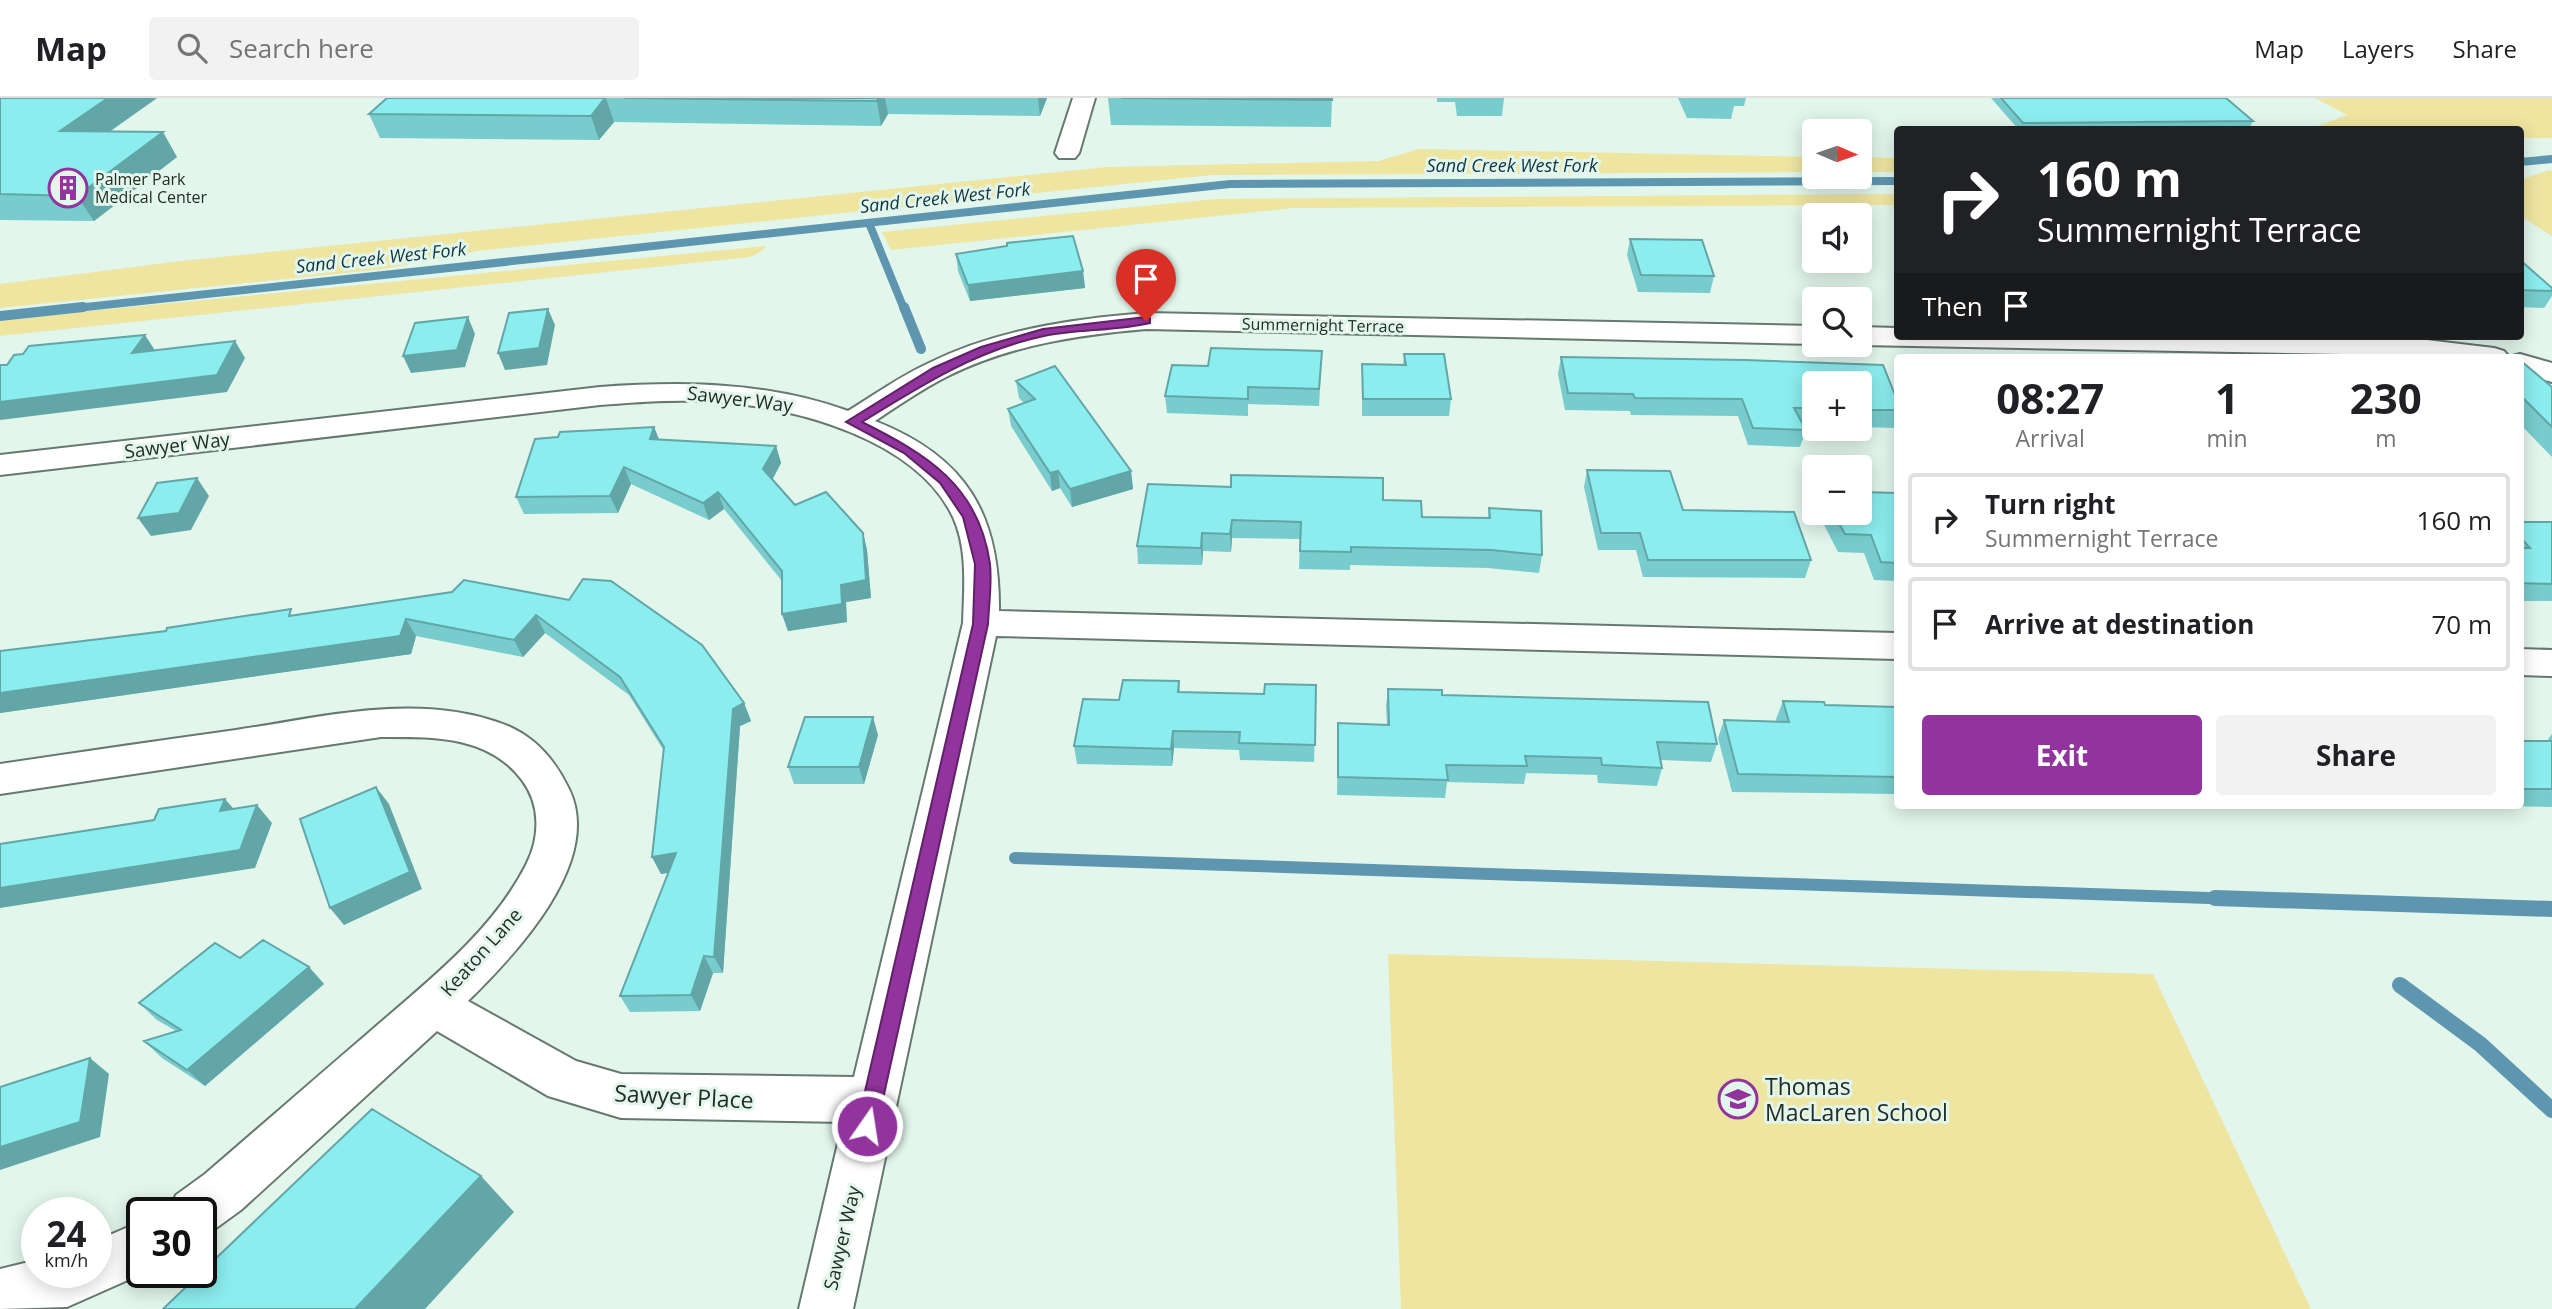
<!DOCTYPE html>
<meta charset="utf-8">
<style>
body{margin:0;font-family:"Open Sans",sans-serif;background:#f2f2f2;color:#202124;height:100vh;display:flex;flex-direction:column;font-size:26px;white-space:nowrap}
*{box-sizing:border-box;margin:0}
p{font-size:23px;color:#757577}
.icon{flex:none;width:38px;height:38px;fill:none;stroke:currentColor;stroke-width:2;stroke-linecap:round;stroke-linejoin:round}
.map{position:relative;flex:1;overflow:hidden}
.drawer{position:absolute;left:1894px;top:256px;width:630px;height:455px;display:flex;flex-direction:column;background:#fff;border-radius:7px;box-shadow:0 4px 18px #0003}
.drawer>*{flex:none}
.top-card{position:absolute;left:1894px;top:28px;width:630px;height:214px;border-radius:7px;box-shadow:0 4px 18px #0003;background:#202124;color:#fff;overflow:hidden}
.needle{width:46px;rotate:92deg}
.buttons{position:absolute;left:1802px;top:21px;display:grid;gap:14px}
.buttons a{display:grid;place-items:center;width:70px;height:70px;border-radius:7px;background:#fff;box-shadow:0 4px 18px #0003;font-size:35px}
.speed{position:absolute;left:21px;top:1099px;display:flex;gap:14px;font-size:35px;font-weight:700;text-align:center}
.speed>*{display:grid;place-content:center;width:91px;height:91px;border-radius:50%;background:#fff;box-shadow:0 4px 18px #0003;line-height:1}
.speed small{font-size:18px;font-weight:400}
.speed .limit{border:4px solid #111;border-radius:10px;background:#fff;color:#111}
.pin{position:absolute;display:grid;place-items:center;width:60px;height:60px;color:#fff;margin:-72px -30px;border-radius:50% 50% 50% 0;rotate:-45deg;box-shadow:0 0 7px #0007}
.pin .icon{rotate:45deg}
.me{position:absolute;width:77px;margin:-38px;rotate:13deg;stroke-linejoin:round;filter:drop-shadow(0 0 5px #0008)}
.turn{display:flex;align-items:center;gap:24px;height:147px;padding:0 28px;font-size:32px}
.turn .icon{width:91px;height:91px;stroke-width:2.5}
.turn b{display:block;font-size:49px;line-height:60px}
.then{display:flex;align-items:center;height:66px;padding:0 28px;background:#0003;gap:14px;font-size:26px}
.eta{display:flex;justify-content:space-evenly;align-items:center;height:119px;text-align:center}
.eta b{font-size:42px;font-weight:700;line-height:49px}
.cta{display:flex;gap:14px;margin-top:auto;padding:14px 28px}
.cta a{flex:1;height:80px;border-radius:7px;background:#92349d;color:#fff;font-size:28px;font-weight:700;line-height:80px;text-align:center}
.cta a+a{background:#f2f2f2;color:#202124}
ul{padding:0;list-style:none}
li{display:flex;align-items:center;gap:21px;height:94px;margin:0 14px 10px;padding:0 14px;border:4px solid #e0e0e0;border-radius:7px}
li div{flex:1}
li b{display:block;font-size:26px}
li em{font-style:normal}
header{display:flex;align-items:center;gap:42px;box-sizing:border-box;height:98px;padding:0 35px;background:#fff;border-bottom:2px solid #e0e0e0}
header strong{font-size:33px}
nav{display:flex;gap:38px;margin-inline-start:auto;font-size:24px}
.search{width:490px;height:63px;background:#f2f2f2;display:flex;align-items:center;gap:18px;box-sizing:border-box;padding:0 24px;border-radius:7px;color:#757577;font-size:26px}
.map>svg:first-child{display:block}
</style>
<header>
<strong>Map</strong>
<div class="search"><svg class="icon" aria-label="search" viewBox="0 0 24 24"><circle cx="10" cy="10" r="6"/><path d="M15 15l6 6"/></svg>Search here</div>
<nav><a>Map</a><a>Layers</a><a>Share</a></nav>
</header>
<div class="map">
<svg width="2552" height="1211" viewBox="0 0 2552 1211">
<rect width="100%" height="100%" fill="#e2f6ec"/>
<!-- green -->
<path fill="#eee5a1" d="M2315 0H2552V40H2520V32L2310 31 2347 17Z
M1419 51 1815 59V74L1212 77 477 153 384 171 0 210V186L181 163 1107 69 1378 63Z
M1860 59 1897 60V74H1860Z
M2549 72 2552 73V138L2520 118V82Z
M1897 96V107L1293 110 891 152 882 134 1215 101Z
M767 148 762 153 750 159 0 238V223L77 214Z
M1388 856 2153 876 2311 1211H1401Z"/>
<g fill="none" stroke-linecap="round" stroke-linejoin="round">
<!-- stream-far3 -->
<path stroke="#5d96ae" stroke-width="8" d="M2520 64 2552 61
M869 125 904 211
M67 211 1230 86 1897 83"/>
<!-- stream-far2 -->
<path stroke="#5d96ae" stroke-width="10" d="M904 209 921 251
M0 218 83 209"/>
<!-- stream-far1 -->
<path stroke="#5d96ae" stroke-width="12" d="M1015 760 2268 802"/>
<!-- stream -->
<path stroke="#5d96ae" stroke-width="16" d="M2215 800 2552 811
M2400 887 2480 946 2552 1012"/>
<defs>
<path id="minor" d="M1073 0H1095L1079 55 1075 60H1059L1055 55Z
M1146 215 1815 228V246L1146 231C1078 237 1010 247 948 278 922 291 899 307 875 323 967 359 1000 417 999 513L1897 535V561L996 538 853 1211H799L843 1024 621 1020 548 998 437 933 241 1112 212 1133 201 1137V1115H168L176 1097 205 1076C259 1030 312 983 366 937 423 887 491 836 526 767 540 740 541 707 522 682 488 637 433 639 381 639L0 696V666C79 654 157 643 236 632 323 619 418 594 503 626 535 638 555 662 569 691 604 763 516 856 468 903L576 963 621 976 854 979 963 525C964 491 968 451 953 419 917 342 796 309 718 304 678 301 639 304 600 307L0 377V357L600 289C685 283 767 284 848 313 874 297 899 279 927 266 995 232 1071 221 1146 215Z
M1860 229 1897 230V238H2264L2418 241 2494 250 2504 253 2509 259 1860 247Z
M2520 256 2552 265V284L2520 275V259H2509Z
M2520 551 2552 552V578L2520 577Z
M142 1123V1174H146L67 1209 0 1211V1171L37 1162V1174H96V1143Z"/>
</defs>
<!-- minor casing -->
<use href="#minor" stroke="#667870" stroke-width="4"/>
<!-- minor -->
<use href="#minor" fill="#fff" fill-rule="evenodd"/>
</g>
<!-- wall -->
<path fill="#78cccd" d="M0 0H157L109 34 177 59 94 123 0 122Z
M387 0H1047L1040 18 888 16 881 28 614 24 599 42 380 40 369 16Z
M1108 0H1332L1331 29 1111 27Z
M1437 0H1504L1502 18H1457L1455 4H1437Z
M1678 0H1746L1744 8H1734L1731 21 1687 20Z
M1991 0H2226L2253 23 2249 31 2019 32Z
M1630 141 1714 178 1710 195 1638 194 1627 157Z
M956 156 1083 173 1085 190 970 203 958 173Z
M2520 162 2552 190V198L2544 210 2520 209Z
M1322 253 1319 308 1248 306V318L1167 315 1165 298 1208 268Z
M1404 256 1451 301 1449 318H1362V266L1403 267Z
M1561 259 1745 262 1883 267 1897 302V324L1895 330 1860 329V285H1815V327H1804L1806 332 1800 349 1748 347 1738 318 1631 317 1630 313 1565 312 1558 276Z
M2520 264 2552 289V359L2520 326Z
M1016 283 1131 373 1133 391 1072 409 1060 390 1052 393 1011 328 1008 311 1024 305 1019 300Z
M654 329 659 342 776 348 781 365 772 382 795 407 863 435 867 452 871 500 846 504 847 524 788 533 782 516V483L724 411 709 422 631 386 618 415 524 416 516 399Z
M1587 372 1683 412 1811 462 1805 480 1643 479 1636 452H1598L1584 389Z
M1148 386 1383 402 1422 419 1488 420 1489 410 1542 457 1539 475 1488 470 1350 467V472L1299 471 1300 441 1232 440 1231 454 1203 453 1202 467 1138 466 1137 448Z
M1897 395V483L1874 482 1864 455 1838 454 1818 415H1860Z
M2520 424H2552V503H2520Z
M464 482 744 605 751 623 740 628 723 875H713L700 913 630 914 620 898 668 775 661 776 652 759 664 653 629 597 545 535 523 559 416 538 411 556 0 615V553L295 517 452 494Z
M1179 583 1180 594 1264 596 1316 587 1314 664 1240 662 1239 652 1174 650 1172 668 1077 666 1074 648 1119 602Z
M1388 591 1442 597 1717 646 1711 664 1661 662 1662 670 1657 688 1598 685 1597 677 1526 675 1524 686 1447 684 1445 700 1337 697 1338 625 1387 627 1386 608Z
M1783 603 1825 607 1897 609V696L1732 694 1718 640 1724 622 1777 624 1776 621Z
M2552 636V709L2445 707H2520V643H2550L2548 641Z
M878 637 864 686H794L788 669Z
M2168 707H2206L2204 709Z
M240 860 309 869 324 886 205 988 162 960 144 943 176 933 157 922 139 905Z"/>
<!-- shaded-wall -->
<path fill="#62a6a7" d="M108 0H157L75 58 60 33Z
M606 0 614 24 599 42 591 18Z
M878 0H885L888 16 881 28 877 3Z
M1038 0H1047L1040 18Z
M163 34 177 59 94 123 77 98Z
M1083 173 1085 190 970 203 968 187Z
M548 211 555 227 547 267 505 272 498 255Z
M468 219 475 236 465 269 411 275 403 258Z
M145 237 156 254 132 255Z
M235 243 245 260 227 294 0 322V304Z
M654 329 661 346 650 341Z
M776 348 781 365 769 388 763 371Z
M624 369 631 386 618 415 610 398Z
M1058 373 1060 390 1052 393 1050 375Z
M1131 373 1133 391 1072 409 1070 391Z
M197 380 209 398 191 432 151 438 138 420Z
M718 394 724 411 709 422 703 405Z
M1232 422V440L1231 454 1230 436Z
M863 435 867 452 871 500 846 504 847 524 788 533 782 516Z
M1202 435 1203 453 1202 467 1201 450Z
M536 517 545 535 523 559 514 542Z
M406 521 416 538 411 556 0 615V595Z
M744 605 751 623 740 628 723 875 714 859 733 611Z
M873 619 878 637 864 686 859 669Z
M1173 633 1174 650 1172 668 1171 651Z
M376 689 389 706 422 791 344 827 330 810Z
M225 701 240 718 220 713Z
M257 707 272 725 255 770 0 810V790Z
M676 755 684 772 661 776 652 759Z
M704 858 713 875 700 913 691 897Z
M309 869 324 886 205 988 187 972Z
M90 960 109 976 100 1039 0 1072V1049Z
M481 1078 514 1114 425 1211H355Z"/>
<!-- building -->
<path fill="#8cedee" stroke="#62a6a7" stroke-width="2" d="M0 0H108L60 33 163 34 77 98 0 96Z
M387 0H605L591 18 369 16Z
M624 0H878L877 3Z
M1121 0H1332V2Z
M2001 0H2226L2253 23 2023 25Z
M1073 138 1083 173 968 187 956 156 1007 148V145Z
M1630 141 1702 142 1714 178 1641 177Z
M2520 162 2552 190V193L2520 192Z
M548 211 539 250 498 255 509 215Z
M468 219 457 252 403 258 415 225Z
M145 237 132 255 235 243 217 277 0 304V267H7L14 257 23 256 29 248Z
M1211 250 1322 253 1319 291 1248 289V301L1165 298 1172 267 1208 268Z
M1404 256H1444L1451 301H1363L1362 266 1406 267Z
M1561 259 1745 262 1883 267 1897 302V312H1860V285H1815V310H1794L1806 332 1753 330 1742 301 1635 300 1633 296 1568 295Z
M2521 263 2552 289V329L2520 297V264Z
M1055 268 1131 373 1070 391 1058 373 1050 375 1008 311 1035 301 1016 283Z
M654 329 650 341 776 348 763 371 795 407 826 394 863 435 866 482 841 487 842 506 782 516V473L718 394 703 405 624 369 610 398 516 399 535 341 558 339 560 334Z
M1587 372 1670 373 1683 412 1794 414 1811 462H1648L1640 435H1601Z
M1231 377 1383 380V402L1421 403 1422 419 1490 420 1489 410 1541 413 1542 457 1491 452 1351 449V454L1300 453 1301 424 1232 422 1230 436 1202 435 1201 450 1137 448 1148 386 1231 389Z
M197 380 179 415 138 420 157 385Z
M1860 394 1897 395V465L1881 464 1871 437 1845 436 1833 415H1860Z
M2520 424H2552V486L2520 485V450H2530L2520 439Z
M583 481 611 483 702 547 744 605 733 611 714 859 704 858 691 897 620 898 676 755 652 759 664 649 620 579 536 517 514 542 406 521 400 538 0 595V553L166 533 167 530 291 511 289 518 452 494 464 482 569 502Z
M1123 582 1179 583 1178 594 1264 596 1265 586 1316 587 1315 647 1239 645 1240 634 1173 633 1171 651 1074 648 1083 601 1119 602Z
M1388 591 1442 592V597L1708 604 1717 646 1657 644 1662 670 1602 667 1601 660 1525 658 1527 668 1446 667 1448 682 1338 679V625L1389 627Z
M1783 603 1824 604 1825 607 1897 609V679L1738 676 1724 622 1789 624Z
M805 619H873L859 669H788Z
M2520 643H2552V691H2520Z
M376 689 410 774 330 810 300 721Z
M225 701 220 713 257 707 240 752 0 790V746L154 722 159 711Z
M263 842 309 869 187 972 144 943 181 932 139 905 215 845 240 860Z
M90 960 80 1024 0 1049V989Z
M372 1011 481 1078 355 1211H163Z"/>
<!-- route -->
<path fill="#92349d" stroke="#5f2266" stroke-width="2" d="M1146 219 1150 220V225C1116 233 1079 231 1044 238 977 252 920 288 862 324 926 356 979 387 990 466 992 485 989 506 988 526L877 1028 874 1035 867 1038 860 1035 857 1028 973 526 975 466 963 419 940 385 904 355 846 324 933 270 981 249 1043 231Z"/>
<!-- icons -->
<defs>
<symbol id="building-ring" viewBox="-11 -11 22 22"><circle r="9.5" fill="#e2f6ec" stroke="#92349d" stroke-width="1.5"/><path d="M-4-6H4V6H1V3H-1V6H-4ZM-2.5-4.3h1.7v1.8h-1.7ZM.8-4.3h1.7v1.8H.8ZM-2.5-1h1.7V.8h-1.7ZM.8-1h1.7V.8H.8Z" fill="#92349d"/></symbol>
<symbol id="school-ring" viewBox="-11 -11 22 22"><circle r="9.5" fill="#e2f6ec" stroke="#92349d" stroke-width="1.5"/><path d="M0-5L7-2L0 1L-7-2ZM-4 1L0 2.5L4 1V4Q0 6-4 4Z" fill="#92349d"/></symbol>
</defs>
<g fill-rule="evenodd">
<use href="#building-ring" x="46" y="68" width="44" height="44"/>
<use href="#school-ring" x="1716" y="979" width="44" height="44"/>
</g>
<g text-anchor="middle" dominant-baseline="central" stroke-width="6" stroke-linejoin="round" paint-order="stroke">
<!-- far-poi labels -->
<g font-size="16" fill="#242c28" stroke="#e2f6ec" text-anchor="start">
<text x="95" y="81">Palmer Park<tspan x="95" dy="18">Medical Center</tspan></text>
</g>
<!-- far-street labels -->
<g font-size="16" fill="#242c28" stroke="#e2f6ec">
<text transform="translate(1323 227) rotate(1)">Summernight Terrace</text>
</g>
<!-- far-water labels -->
<g font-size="18" font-style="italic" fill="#0f3443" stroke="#e2f6ec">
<text x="1512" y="67">Sand Creek West Fork</text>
<text transform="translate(945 99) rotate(-6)">Sand Creek West Fork</text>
<text transform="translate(381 159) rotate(-6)">Sand Creek West Fork</text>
</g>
<!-- street labels -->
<g font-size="19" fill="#242c28" stroke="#e2f6ec">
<text transform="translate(740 301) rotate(7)">Sawyer Way</text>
<text transform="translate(177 347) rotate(-7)">Sawyer Way</text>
<text transform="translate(481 854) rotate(-48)">Keaton Lane</text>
<text transform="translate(842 1140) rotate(-77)">Sawyer Way</text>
</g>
<!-- near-poi labels -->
<g font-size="23" fill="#242c28" stroke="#e2f6ec" text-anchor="start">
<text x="1765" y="988">Thomas<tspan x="1765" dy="26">MacLaren School</tspan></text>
</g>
<!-- near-street labels -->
<g font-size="23" fill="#242c28" stroke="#e2f6ec">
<text transform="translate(684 998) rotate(3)">Sawyer Place</text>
</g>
</g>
</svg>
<div class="buttons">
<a><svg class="needle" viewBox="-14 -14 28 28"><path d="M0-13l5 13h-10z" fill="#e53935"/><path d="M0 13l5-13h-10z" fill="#757577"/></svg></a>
<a><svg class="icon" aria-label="sound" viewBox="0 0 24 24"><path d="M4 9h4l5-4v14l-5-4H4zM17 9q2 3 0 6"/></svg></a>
<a><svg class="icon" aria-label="search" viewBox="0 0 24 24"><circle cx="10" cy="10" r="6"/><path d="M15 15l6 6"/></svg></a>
<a>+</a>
<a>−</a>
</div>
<div class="speed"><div>24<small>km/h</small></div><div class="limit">30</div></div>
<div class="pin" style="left:1146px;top:223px;background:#d93025"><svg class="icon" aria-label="arrive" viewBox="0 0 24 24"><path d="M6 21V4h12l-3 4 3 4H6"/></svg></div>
<svg class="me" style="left:867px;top:1028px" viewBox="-20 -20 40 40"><circle r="17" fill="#92349d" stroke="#fff" stroke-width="3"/><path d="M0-11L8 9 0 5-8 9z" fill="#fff"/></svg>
<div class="top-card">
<div class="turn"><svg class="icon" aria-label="right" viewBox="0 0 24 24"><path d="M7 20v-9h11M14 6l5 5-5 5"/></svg><div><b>160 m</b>Summernight Terrace</div></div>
<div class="then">Then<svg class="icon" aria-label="arrive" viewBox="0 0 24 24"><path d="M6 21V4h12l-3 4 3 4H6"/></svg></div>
</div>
<section class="drawer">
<div class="eta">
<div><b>08:27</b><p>Arrival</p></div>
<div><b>1</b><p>min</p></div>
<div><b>230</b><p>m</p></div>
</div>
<ul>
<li><svg class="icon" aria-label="right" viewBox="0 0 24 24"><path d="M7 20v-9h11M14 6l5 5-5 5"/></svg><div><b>Turn right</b><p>Summernight Terrace</p></div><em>160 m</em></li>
<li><svg class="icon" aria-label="arrive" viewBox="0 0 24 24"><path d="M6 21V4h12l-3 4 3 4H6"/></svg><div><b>Arrive at destination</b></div><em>70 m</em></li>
</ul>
<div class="cta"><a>Exit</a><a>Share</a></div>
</section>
</div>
